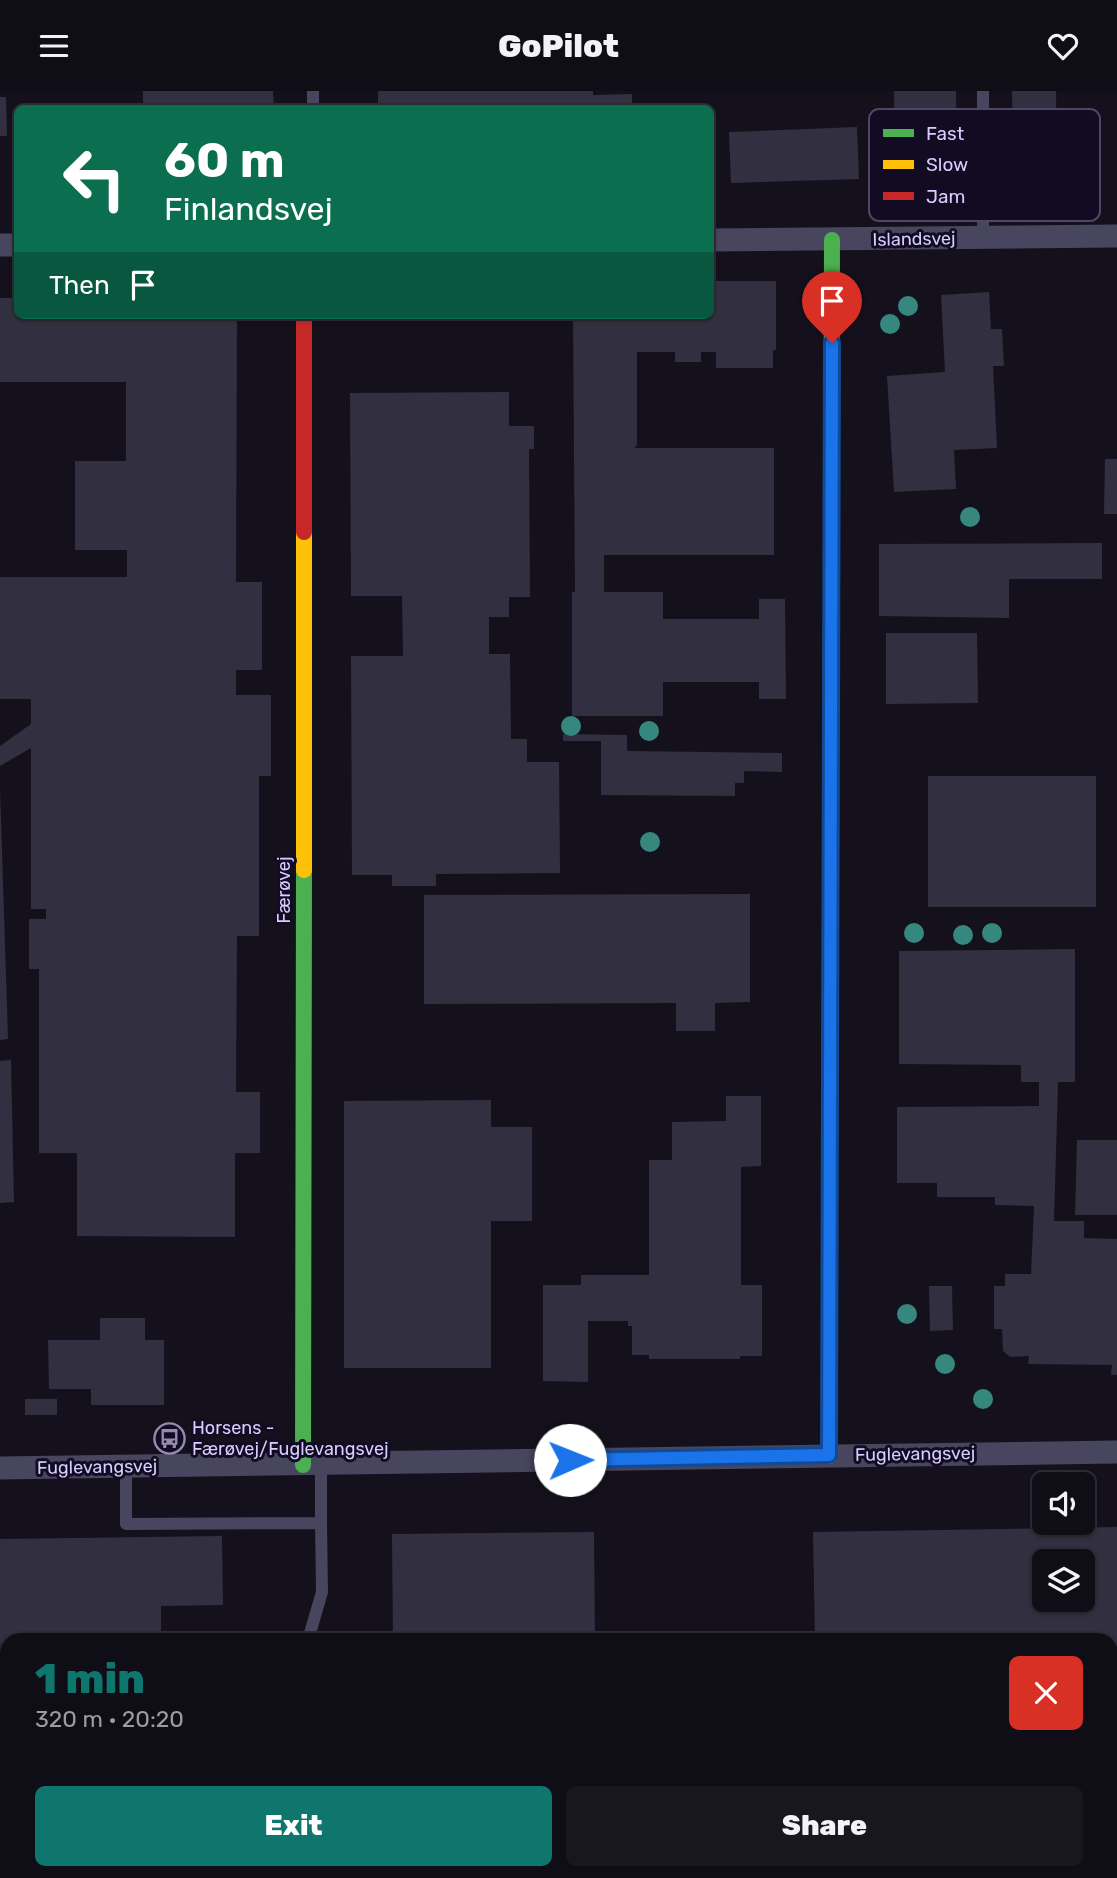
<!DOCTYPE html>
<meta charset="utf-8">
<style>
body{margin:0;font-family:Rubik,sans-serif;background:#18161f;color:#f1f3f6;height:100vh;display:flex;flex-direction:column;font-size:26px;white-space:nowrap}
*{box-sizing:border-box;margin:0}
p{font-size:23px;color:#9b9ca1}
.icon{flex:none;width:38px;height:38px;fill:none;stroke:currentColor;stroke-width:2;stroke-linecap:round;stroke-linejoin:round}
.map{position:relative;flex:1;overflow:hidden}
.drawer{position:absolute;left:0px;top:1542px;width:1118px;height:247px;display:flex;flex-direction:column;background:#0f0d16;border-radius:21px 21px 0 0;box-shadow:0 2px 5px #0004,0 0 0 2px #2f2d35}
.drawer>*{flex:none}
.banner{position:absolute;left:14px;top:14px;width:700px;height:214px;border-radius:10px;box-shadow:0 2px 5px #0004,0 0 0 2px #2f2d35;background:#0b6e4f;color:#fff;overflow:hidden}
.buttons{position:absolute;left:1032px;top:1381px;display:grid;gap:14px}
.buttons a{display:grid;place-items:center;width:63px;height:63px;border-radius:10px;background:#0f0d16;box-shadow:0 2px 5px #0004,0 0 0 2px #2f2d35;font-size:35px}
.pin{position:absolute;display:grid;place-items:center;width:60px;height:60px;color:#fff;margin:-72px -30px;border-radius:50% 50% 50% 0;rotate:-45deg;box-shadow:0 0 7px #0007}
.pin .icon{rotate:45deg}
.me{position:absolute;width:77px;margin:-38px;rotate:89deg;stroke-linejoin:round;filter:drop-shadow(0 0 5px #0008)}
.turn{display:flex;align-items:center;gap:24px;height:147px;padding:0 35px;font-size:32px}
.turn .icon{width:91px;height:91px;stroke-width:2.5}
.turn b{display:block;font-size:49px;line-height:60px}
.then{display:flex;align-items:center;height:66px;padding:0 35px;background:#0003;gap:14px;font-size:26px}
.round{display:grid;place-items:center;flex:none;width:74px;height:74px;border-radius:10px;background:#18161f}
.summary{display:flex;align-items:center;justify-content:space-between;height:119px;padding:0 35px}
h1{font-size:42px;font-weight:800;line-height:52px;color:#0f766e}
.cta{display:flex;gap:14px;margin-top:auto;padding:14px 35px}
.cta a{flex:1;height:80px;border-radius:10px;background:#0f766e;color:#fff;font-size:28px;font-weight:800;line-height:80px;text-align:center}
.cta a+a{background:#18161f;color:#f1f3f6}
header{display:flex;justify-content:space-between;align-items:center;height:91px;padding:0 35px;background:#0f0d16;font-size:32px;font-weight:800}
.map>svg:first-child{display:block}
</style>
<header><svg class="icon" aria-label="menu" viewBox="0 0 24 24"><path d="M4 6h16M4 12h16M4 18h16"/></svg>GoPilot<svg class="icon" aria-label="heart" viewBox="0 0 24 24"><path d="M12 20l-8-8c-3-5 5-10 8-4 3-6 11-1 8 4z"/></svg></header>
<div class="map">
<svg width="1117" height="1787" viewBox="0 0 1117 1787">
<rect width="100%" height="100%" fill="#14111d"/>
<!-- building -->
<path fill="#322f40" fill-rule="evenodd" d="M143 0H273L274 18H143Z
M378 0H593V4L632 3V18H378Z
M894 0H956L957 84H895Z
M1012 0H1056L1057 75H1013Z
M0 6H6L7 45H0Z
M857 36 859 88 731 92 729 41Z
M710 190H776V259H773V277H716V261H701V271H675V261H637V354L634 357H774V464H604V501H663V528H759V508H785L786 608H759V591H663V625H572V501H575L573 224H710Z
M989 201 991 238H1002L1004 275H993L997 357 954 359 956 398 894 401 887 285 945 281 941 204Z
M0 207H18V224H237L236 491H262V579H236V604H271V685H259V845H237L236 1001H260V1062H235V1146L77 1145V1062H39V878H29V828H46V818H31V657L0 675V655L31 633V608H0V486H127V459H75V370H126V291H0Z
M509 301V335H534V358H529L530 506H509V526H489V563H510L511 648H527V671H559L560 782 436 783V795H392V784H352L351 565H403L402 505H351L350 302Z
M1105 368H1117V423H1104Z
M1102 452V488H1009V527L879 525V453Z
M886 542H977L978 612 886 613Z
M563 643 627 644V660L782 662V681L744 680V692H735V705L601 704V650H563Z
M928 685H1096V816H928Z
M0 697 8 948 0 949Z
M750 803V911L715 912V940H676V912L424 913V804Z
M1075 858V991H1058L1054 1130H1084V1147L1117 1148V1284H1111L1112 1274 1028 1273 1029 1265 1010 1266 1003 1260 1002 1238H994V1195H1005V1183H1031L1034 1115 995 1114V1106H937V1092H897V1016L1039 1015V991H1021V974L899 973V860Z
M11 969 14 1111 0 1112V970Z
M726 1005H761V1075L741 1076V1194H762V1265H740V1268H649V1264H632V1235H628V1230H588V1291L543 1290V1194H581V1184H649V1069H672V1031L726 1030Z
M491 1009V1036H532V1130H491V1277H344V1010Z
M1077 1049H1117V1124H1075Z
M929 1195H952L953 1239 930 1240Z
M100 1227H145V1249H164V1314H91V1298H49L48 1249H100Z
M25 1308H57V1324H25Z
M1117 1436V1787H821V1782H1111V1549H815L813 1441ZM1045 1470H1083V1508H1045Z
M594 1441 595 1549H393L392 1443Z
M222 1445 223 1514 161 1515V1549H7V1782H189V1787H0V1448Z
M435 1782H563V1787H435Z"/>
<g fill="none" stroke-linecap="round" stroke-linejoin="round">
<!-- lane -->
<path stroke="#48455e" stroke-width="12" d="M313 0V18
M983 0V147
M321 1374V1432
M126 1376V1433L321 1432 322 1501 308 1549
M301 1782V1787"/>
<!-- street -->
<path stroke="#48455e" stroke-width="23" d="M710 149 1117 145
M0 154H18
M0 1377 1117 1361"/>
<!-- fast -->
<path stroke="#4caf50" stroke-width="16" d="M831 504 832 149
M829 1365 830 819
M303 1374 304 779"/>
<!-- slow -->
<path stroke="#ffc107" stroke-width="16" d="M304 779V441"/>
<!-- jam -->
<path stroke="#c62828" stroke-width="16" d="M304 441V224
M830 819 831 504"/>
</g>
<!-- trees -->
<g fill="#36877e">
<circle cx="908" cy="215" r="10"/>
<circle cx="890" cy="233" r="10"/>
<circle cx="970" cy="426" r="10"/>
<circle cx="571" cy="635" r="10"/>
<circle cx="649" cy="640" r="10"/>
<circle cx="650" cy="751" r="10"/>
<circle cx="914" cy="842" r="10"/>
<circle cx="992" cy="842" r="10"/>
<circle cx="963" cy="844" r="10"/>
<circle cx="907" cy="1223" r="10"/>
<circle cx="945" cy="1273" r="10"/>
<circle cx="983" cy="1308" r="10"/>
</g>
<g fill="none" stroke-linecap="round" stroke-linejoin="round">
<defs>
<path id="route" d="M570 1369 829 1364 832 252"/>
</defs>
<!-- route casing -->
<use href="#route" stroke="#114b97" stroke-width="18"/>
<!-- route -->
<use href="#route" stroke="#1a73e8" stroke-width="12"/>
</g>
<!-- icons -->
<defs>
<symbol id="bus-ring" viewBox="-11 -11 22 22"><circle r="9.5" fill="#120c22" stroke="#938bb0" stroke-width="1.5"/><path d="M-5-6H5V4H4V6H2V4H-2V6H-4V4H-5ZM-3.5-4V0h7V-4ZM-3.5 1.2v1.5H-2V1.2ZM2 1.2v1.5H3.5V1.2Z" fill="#938bb0"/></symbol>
</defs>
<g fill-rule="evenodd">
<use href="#bus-ring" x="152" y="1330" width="35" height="35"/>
</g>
<g text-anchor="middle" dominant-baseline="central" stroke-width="6" stroke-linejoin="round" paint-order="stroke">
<!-- street labels -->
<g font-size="18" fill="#d7cdff" stroke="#120c22">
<text transform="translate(914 148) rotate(-1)">Islandsvej</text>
<text transform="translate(284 799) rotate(-90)">Færøvej</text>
<text transform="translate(915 1363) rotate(-1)">Fuglevangsvej</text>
<text transform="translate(97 1376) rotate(-1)">Fuglevangsvej</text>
</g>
<!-- poi labels -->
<g font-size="18" fill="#d7cdff" stroke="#120c22" text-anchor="start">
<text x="192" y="1337">Horsens -<tspan x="192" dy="21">Færøvej/Fuglevangsvej</tspan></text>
</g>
</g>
<!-- legend -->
<rect x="869" y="18" width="231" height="112" rx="10" fill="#120c22" stroke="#4d4664" stroke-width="2"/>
<rect x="883" y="38" width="31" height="8" fill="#4caf50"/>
<rect x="883" y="69" width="31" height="9" fill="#ffc107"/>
<rect x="883" y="101" width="31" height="8" fill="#c62828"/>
<g font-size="19" fill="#d7cdff">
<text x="926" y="49">Fast</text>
<text x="926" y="80">Slow</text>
<text x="926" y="112">Jam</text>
</g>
</svg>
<div class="buttons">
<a><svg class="icon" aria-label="sound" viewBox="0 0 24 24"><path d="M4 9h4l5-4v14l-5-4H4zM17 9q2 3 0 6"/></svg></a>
<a><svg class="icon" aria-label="layers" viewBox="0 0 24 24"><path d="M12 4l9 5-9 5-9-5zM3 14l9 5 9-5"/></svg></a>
</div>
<div class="pin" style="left:832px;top:252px;background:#d93025"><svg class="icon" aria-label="arrive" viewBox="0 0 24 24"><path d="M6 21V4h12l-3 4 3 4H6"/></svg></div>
<svg class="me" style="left:570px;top:1369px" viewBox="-20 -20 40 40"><circle r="19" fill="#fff"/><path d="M0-13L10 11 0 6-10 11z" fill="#1a73e8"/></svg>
<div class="banner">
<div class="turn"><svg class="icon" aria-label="left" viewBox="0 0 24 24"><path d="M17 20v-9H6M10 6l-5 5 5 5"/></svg><div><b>60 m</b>Finlandsvej</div></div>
<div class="then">Then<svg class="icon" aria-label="arrive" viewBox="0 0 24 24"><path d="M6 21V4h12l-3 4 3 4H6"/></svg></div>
</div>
<section class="drawer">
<div class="summary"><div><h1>1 min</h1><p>320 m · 20:20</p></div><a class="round" style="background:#d93025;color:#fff"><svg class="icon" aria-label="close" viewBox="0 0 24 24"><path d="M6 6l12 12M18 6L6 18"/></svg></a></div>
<div class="cta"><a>Exit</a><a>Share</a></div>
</section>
</div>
